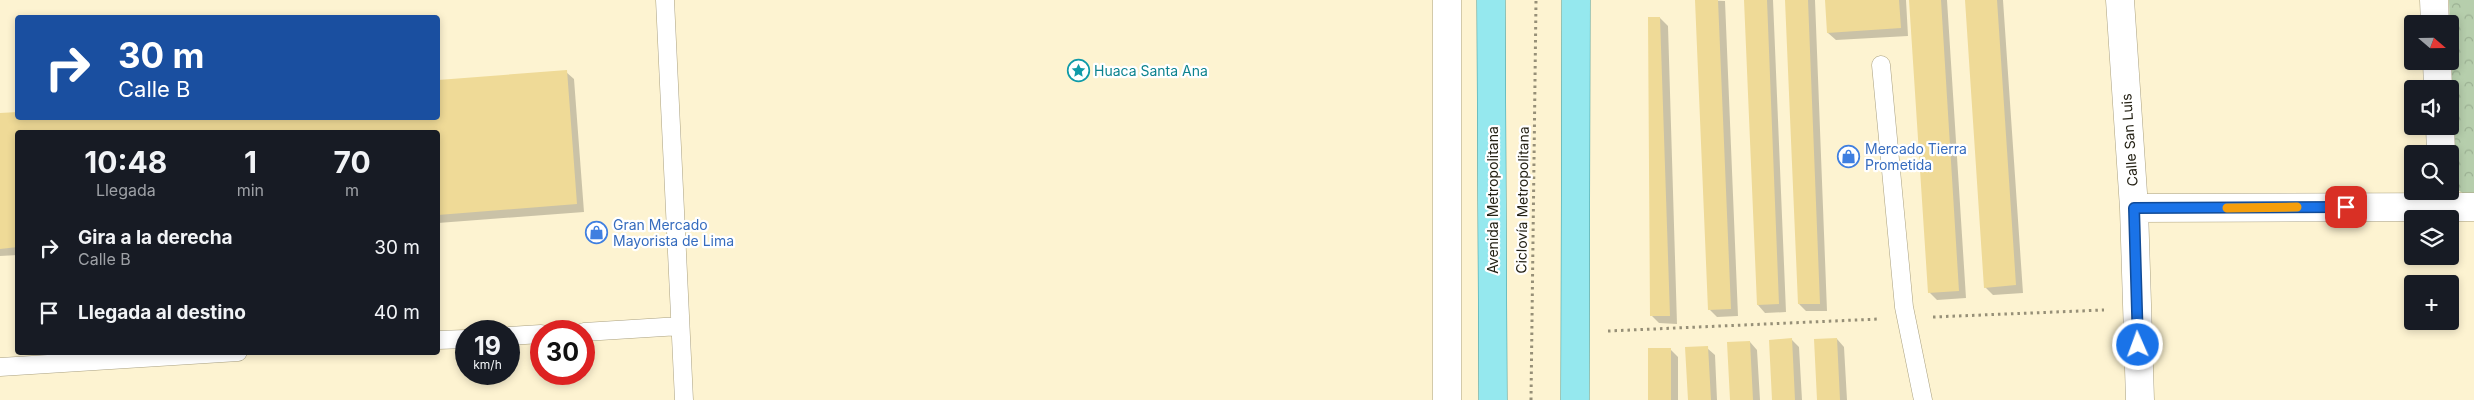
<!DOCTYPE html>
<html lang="es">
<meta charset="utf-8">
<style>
body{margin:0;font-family:Inter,sans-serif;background:#242831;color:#f1f3f6;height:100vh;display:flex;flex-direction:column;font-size:19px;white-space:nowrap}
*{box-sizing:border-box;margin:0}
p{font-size:16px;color:#9ea1a6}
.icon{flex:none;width:28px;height:28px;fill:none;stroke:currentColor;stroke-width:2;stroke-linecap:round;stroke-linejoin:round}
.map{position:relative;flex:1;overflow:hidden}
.side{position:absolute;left:15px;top:130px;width:425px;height:225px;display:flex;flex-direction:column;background:#171b24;border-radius:5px;box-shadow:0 2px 8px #0003}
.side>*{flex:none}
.hud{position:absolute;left:15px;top:15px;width:425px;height:105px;border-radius:5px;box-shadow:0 2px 8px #0003;background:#1a4fa0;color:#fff;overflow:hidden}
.needle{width:32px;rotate:110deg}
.fabs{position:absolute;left:2404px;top:15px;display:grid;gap:10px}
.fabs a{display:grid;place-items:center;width:55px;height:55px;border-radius:5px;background:#171b24;box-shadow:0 2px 8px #0003;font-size:25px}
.speed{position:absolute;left:455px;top:320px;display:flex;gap:10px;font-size:25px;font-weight:700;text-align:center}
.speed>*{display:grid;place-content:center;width:65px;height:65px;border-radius:50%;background:#171b24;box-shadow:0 2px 8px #0003;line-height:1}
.speed small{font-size:12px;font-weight:400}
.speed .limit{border:8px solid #d22;background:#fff;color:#111}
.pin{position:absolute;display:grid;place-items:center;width:42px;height:42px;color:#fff;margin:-21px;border-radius:10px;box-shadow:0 2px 8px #0006}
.me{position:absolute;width:55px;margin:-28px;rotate:358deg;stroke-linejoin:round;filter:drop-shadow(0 0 4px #0008)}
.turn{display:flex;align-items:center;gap:18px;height:105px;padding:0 20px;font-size:22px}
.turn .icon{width:65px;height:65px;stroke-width:2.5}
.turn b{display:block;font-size:35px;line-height:42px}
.eta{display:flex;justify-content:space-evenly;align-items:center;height:85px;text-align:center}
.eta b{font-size:30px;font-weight:700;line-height:35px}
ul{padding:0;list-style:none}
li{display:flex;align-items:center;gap:15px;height:65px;padding:0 20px}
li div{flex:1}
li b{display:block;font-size:19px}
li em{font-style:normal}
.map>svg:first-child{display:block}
</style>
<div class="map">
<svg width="2474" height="400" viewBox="0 0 2474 400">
<defs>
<pattern id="forest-crowns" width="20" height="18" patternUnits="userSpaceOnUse" patternTransform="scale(1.25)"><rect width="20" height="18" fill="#b6ceac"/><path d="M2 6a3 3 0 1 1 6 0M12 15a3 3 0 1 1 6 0" fill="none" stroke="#9cb193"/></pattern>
</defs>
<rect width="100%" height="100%" fill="#fdf3d1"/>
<!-- forest -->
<path fill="url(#forest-crowns)" d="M2449 0H2474V197H2468L2454 187Z"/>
<!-- shadow -->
<path fill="#0003" d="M1697 0 1725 1 1738 316 1717 317 1709 309Z
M1745 0H1773L1786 312 1765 313 1758 305Z
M1786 0H1815L1827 311H1806L1799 304Z
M1826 0H1906L1908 36 1836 40 1828 33Z
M1910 0H1947L1966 298 1937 300 1929 292Z
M1967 0H2003L2023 293 1993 295 1985 287Z
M1660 18 1668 26 1677 324 1659 323 1651 315Z
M566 72 574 79 584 212 438 223V132H18V255L0 256V115L18 118H438V81Z
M1837 339 1844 347 1847 400H1818Z
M1792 340 1799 347 1802 400H1774Z
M1750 342 1757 350 1760 400H1731Z
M1707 348 1715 355 1717 400H1689Z
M1670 349 1678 357V400H1649Z"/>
<!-- building -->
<path fill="#efda97" d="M1695 0H1718L1731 309 1708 310Z
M1744 0H1767L1779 304 1757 305Z
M1785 0H1808L1820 304H1798Z
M1825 0H1899L1901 28 1827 33Z
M1909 0H1941L1959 291 1928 293Z
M1965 0H1997L2016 285 1984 288Z
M1648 17H1660L1670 316H1650Z
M567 70 577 204 438 215V132H18V247L0 249V113L18 112V118H438V80Z
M1792 338 1795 400H1772L1769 340Z
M1837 338 1840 400H1817L1814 339Z
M1750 341 1753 400H1730L1727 342Z
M1708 346 1711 400H1688L1685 347Z
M1648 348H1671V400H1648Z"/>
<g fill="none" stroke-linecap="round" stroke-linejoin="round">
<defs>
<path id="service" d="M665 0 684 400
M1881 65 1904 307 1923 400
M584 332 680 326
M509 336 541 334
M438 340 466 339
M0 367 238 352"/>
<path id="minor" d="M2120 0 2134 208 2140 400
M2434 0 2435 24
M2437 61 2438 89
M2440 126 2441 154
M2134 208 2474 207"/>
<path id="tertiary" d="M1447 0V400"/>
<path id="primary" d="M1491 0 1493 400
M1575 400 1576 0"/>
</defs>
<!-- service casing -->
<use href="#service" stroke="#aaa181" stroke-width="19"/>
<!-- minor casing -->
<use href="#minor" stroke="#aaa181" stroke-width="29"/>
<!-- tertiary casing -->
<use href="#tertiary" stroke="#aaa181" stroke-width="29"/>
<!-- primary casing -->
<use href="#primary" stroke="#40999b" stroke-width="29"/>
<!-- path -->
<path stroke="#968f77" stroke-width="3" stroke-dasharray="2.5 4" stroke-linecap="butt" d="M1933 317 2104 310
M1608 331 1879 319
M1531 400 1536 0"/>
<!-- service -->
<use href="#service" stroke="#fff" stroke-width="18"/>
<!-- minor -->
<use href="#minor" stroke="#fff" stroke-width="28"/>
<!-- tertiary -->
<use href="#tertiary" stroke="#fff" stroke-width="28"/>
<!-- primary -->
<use href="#primary" stroke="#95e8ee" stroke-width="28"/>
</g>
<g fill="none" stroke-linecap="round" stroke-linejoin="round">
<defs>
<path id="route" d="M2138 345 2134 208 2346 207"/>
</defs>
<!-- route casing -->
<use href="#route" stroke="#114b97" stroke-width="12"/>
<!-- route -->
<use href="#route" stroke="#1a73e8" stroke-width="9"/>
<!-- slow -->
<path stroke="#f59e0b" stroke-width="9" d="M2227 208 2297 207"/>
</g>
<!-- icons -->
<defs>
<symbol id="sight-ring" viewBox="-11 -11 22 22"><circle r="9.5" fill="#fff" stroke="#0f9aa8" stroke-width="1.5"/><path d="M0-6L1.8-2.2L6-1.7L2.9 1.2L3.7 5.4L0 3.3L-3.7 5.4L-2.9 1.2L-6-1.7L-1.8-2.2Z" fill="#0f9aa8"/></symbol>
<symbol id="shop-ring" viewBox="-11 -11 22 22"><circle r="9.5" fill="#fff" stroke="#3f7fe0" stroke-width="1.5"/><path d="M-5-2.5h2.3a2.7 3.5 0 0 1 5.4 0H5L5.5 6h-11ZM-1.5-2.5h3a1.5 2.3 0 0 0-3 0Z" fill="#3f7fe0"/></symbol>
</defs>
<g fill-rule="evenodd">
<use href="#sight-ring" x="1066" y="58" width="25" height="25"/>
<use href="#shop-ring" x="1836" y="144" width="25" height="25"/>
<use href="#shop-ring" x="584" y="220" width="25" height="25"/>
</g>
<g text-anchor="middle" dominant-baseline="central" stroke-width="4.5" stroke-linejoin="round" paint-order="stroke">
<!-- culture labels -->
<g font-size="14" fill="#0d838f" stroke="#fff" text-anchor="start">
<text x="1094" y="70">Huaca Santa Ana</text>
</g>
<!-- street labels -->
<g font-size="14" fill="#242114" stroke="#fff">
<text transform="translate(2129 140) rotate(-94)">Calle San Luis</text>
<text transform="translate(1492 200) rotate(-90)">Avenida Metropolitana</text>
<text transform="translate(1522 200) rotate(-89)">Ciclovía Metropolitana</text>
</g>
<!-- shop labels -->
<g font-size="14" fill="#366cbe" stroke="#fff" text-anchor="start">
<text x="1865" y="148">Mercado Tierra<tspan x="1865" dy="16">Prometida</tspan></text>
<text x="613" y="224">Gran Mercado<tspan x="613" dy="16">Mayorista de Lima</tspan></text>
</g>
</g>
</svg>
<div class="fabs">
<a><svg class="needle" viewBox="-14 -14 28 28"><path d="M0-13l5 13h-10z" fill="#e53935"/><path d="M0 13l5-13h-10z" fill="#9ea1a6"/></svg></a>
<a><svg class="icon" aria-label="sound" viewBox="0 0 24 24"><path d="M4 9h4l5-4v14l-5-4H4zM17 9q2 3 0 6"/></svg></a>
<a><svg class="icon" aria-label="search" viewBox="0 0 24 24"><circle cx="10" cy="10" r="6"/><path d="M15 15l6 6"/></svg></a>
<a><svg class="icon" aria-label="layers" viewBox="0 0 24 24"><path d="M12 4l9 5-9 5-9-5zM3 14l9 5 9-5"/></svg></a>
<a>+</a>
</div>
<div class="speed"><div>19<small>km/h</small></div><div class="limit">30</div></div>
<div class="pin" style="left:2346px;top:207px;background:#d93025"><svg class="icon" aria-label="arrive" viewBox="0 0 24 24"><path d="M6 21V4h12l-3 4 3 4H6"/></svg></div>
<svg class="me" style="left:2138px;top:345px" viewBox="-20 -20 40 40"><circle r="17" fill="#1a73e8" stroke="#fff" stroke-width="3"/><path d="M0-11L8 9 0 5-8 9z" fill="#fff"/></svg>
<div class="hud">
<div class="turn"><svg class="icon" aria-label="right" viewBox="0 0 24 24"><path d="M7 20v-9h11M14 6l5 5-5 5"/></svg><div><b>30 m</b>Calle B</div></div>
</div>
<section class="side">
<div class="eta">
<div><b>10:48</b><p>Llegada</p></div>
<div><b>1</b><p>min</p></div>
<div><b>70</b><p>m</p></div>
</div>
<ul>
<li><svg class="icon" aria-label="right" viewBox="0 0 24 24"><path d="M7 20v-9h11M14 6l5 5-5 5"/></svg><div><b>Gira a la derecha</b><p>Calle B</p></div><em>30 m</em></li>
<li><svg class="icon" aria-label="arrive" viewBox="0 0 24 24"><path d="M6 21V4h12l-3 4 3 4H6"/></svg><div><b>Llegada al destino</b></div><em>40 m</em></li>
</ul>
</section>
</div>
